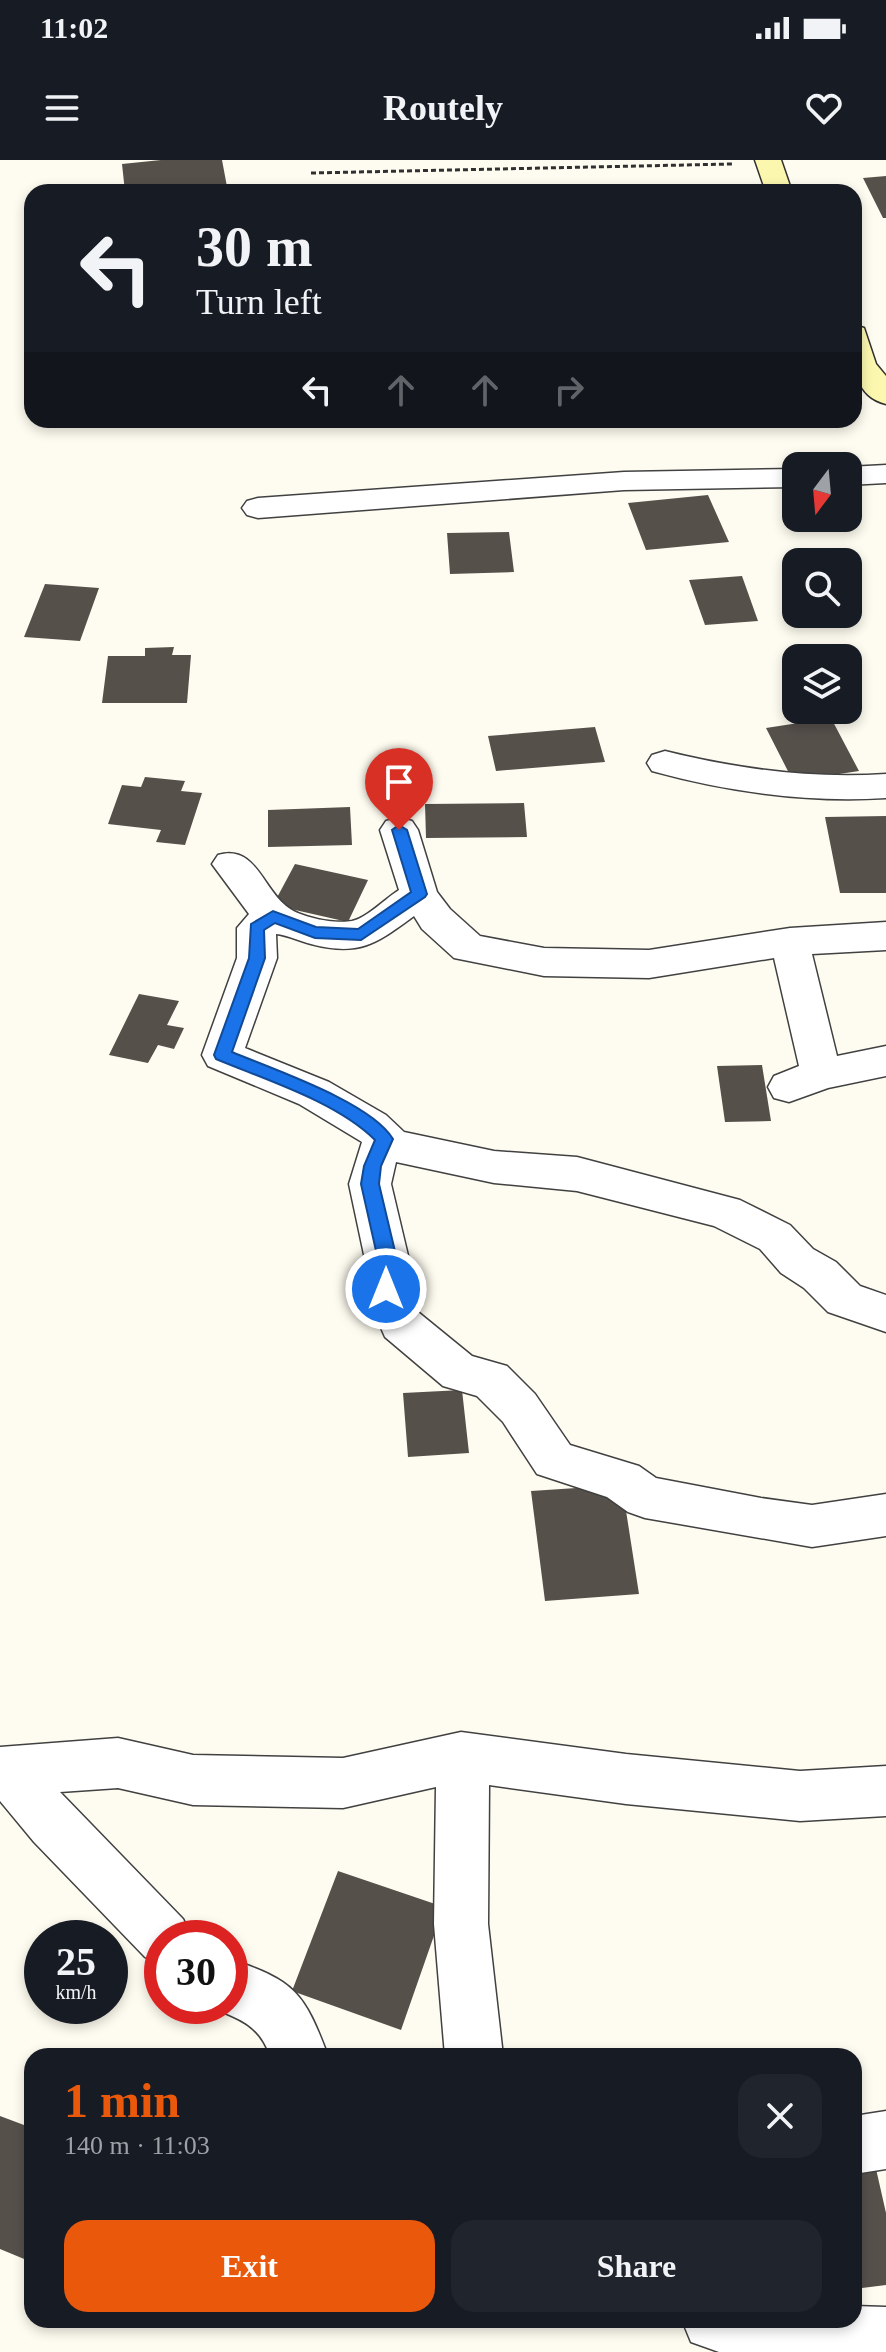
<!DOCTYPE html>
<meta charset="utf-8">
<style>
body{margin:0;font-family:"Times New Roman",serif;background:#20242c;color:#f1f3f6;height:100vh;display:flex;flex-direction:column;font-size:30px;white-space:nowrap}
*{box-sizing:border-box;margin:0}
p{font-size:26px;color:#9ea1a6}
.icon{flex:none;width:44px;height:44px;fill:none;stroke:currentColor;stroke-width:2;stroke-linecap:round;stroke-linejoin:round}
.map{position:relative;flex:1;overflow:hidden}
.sheet{position:absolute;left:24px;top:1888px;width:838px;height:280px;display:flex;flex-direction:column;background:#171b24;border-radius:24px;box-shadow:0 4px 12px #0003}
.sheet>*{flex:none}
.hud{position:absolute;left:24px;top:24px;width:838px;height:244px;border-radius:24px;box-shadow:0 4px 12px #0003;background:#171b24;color:#f1f3f6;overflow:hidden}
.needle{width:52px;rotate:196deg}
.tools{position:absolute;left:782px;top:292px;display:grid;gap:16px}
.tools a{display:grid;place-items:center;width:80px;height:80px;border-radius:16px;background:#171b24;box-shadow:0 4px 12px #0003;font-size:40px}
.speed{position:absolute;left:24px;top:1760px;display:flex;gap:16px;font-size:40px;font-weight:700;text-align:center}
.speed>*{display:grid;place-content:center;width:104px;height:104px;border-radius:50%;background:#171b24;box-shadow:0 4px 12px #0003;line-height:1}
.speed small{font-size:20px;font-weight:400}
.speed .limit{border:12px solid #d22;background:#fff;color:#111}
.pin{position:absolute;display:grid;place-items:center;width:68px;height:68px;color:#fff;margin:-82px -34px;border-radius:50% 50% 50% 0;rotate:-45deg;box-shadow:0 0 8px #0007}
.pin .icon{rotate:45deg}
.me{position:absolute;width:88px;margin:-44px;rotate:0deg;stroke-linejoin:round;filter:drop-shadow(0 0 6px #0008)}
.turn{display:flex;align-items:center;gap:28px;height:168px;padding:0 40px;font-size:36px}
.turn .icon{width:104px;height:104px;stroke-width:2.5}
.turn b{display:block;font-size:56px;line-height:68px}
.lanes{display:flex;align-items:center;height:76px;padding:0 40px;background:#0003;justify-content:center;gap:40px;direction:ltr}
.lanes .off{opacity:.35}
.round{display:grid;place-items:center;flex:none;width:84px;height:84px;border-radius:24px;background:#20242c}
.overview{display:flex;align-items:center;justify-content:space-between;height:136px;padding:0 40px}
h1{font-size:48px;font-weight:600;line-height:60px;color:#ea580c}
.action{display:flex;gap:16px;margin-top:auto;padding:16px 40px}
.action a{flex:1;height:92px;border-radius:24px;background:#ea580c;color:#fff;font-size:32px;font-weight:600;line-height:92px;text-align:center}
.action a+a{background:#20242c;color:#f1f3f6}
.status{display:flex;justify-content:space-between;align-items:center;height:56px;padding:0 40px;background:#171b24;direction:ltr}
.status svg{height:22px;fill:currentColor}
header{display:flex;justify-content:space-between;align-items:center;height:104px;padding:0 40px;background:#171b24;font-size:36px;font-weight:600}
.map>svg:first-child{display:block}
</style>
<div class="status"><b>11:02</b><svg viewBox="0 0 49 12"><path d="M0 12V9h3v3zM5 12V6h3v6zM10 12V3h3v9zM15 12V0h3v12zM26 1h20v11H26zM47 4h2v5h-2z"/></svg></div>
<header><svg class="icon" aria-label="menu" viewBox="0 0 24 24"><path d="M4 6h16M4 12h16M4 18h16"/></svg>Routely<svg class="icon" aria-label="heart" viewBox="0 0 24 24"><path d="M12 20l-8-8c-3-5 5-10 8-4 3-6 11-1 8 4z"/></svg></header>
<div class="map">
<svg width="886" height="2192" viewBox="0 0 886 2192">
<rect width="100%" height="100%" fill="#fefcf0"/>
<!-- building -->
<path fill="#56504b" d="M161 0H222L228 32H125L122 4Z
M886 16V58H883L863 18Z
M708 335 729 382 646 390 628 343Z
M509 372 514 412 450 414 447 373Z
M742 416 758 461 705 465 689 420Z
M45 424 99 428 80 481 24 477Z
M174 487 172 495H191L187 543H102L108 496H145V488Z
M831 558 859 611 793 621 766 568Z
M595 567 605 602 496 611 488 576Z
M145 617 185 621 181 631 202 633 185 685 156 682 161 670 108 664 122 625 141 627Z
M524 643 527 677 426 678 425 644Z
M350 647 352 685 268 687V650Z
M886 656V733H840L825 657Z
M295 704 368 720 348 762 273 745Z
M139 834 179 841 167 865 184 868 174 889 158 885 148 903 109 895Z
M762 905 771 961 725 962 717 906Z
M462 1230 469 1293 408 1297 403 1233Z
M622 1325 639 1434 545 1441 531 1331Z
M338 1711 444 1747 401 1870 292 1831Z
M0 1956 32 1968V2094L29 2101 0 2089Z
M874 2000 886 2053V2125L854 2129V2003Z"/>
<g fill="none" stroke-linecap="round" stroke-linejoin="round">
<defs>
<path id="street" d="M886 305V323L848 325V307Z
M796 309V327L624 330 258 358 247 355 242 348 247 341 258 338 624 312Z
M665 591C738 609 810 619 886 614V638C806 643 729 632 652 611L647 603 652 595Z
M399 658 412 661 418 670 437 732 450 749 480 776 544 788 649 790 790 768 886 762V790L812 794 837 896 886 886V916L828 928 789 942 774 938 768 927 774 916 799 906 774 798 649 818 544 816 454 798 422 769 414 756C377 783 360 797 311 784 299 781 287 775 276 774L277 798 245 888 329 922 386 955 404 972 494 991 577 997 740 1040 790 1065 813 1089 836 1102 860 1126 886 1135V1172L828 1152 804 1128 781 1113 760 1089 714 1066 577 1031 494 1023 396 1002 391 1024 410 1104 408 1129 418 1152 472 1196 507 1206 535 1234 570 1285 639 1306 656 1318 761 1338 812 1345 886 1334V1376L812 1387 645 1358 628 1352 607 1337 537 1314 503 1262 477 1236 443 1226 385 1177 364 1129 366 1104 349 1024 362 982 299 944 208 906 202 895 237 798V768L249 754 212 704 218 695C255 684 262 727 286 746 300 758 335 764 352 761 367 758 386 738 399 730L380 670 386 661Z
M461 1572 626 1594 800 1611 886 1606V1656L800 1661 626 1644 489 1625 488 1764 503 1896H445L434 1764 436 1627 343 1648 193 1645 118 1628 60 1632 183 1759 192 1778H162V1805L145 1797 34 1682 0 1641V1587L118 1578 193 1595 343 1598Z
M230 1799C295 1821 304 1832 328 1896H270C260 1865 238 1858 210 1847L230 1846Z
M886 1951V2009L854 2014V1956Z
M854 2146 886 2147V2192H719L691 2182 682 2160H854Z"/>
<path id="secondary" d="M755 0H781L792 32H766Z
M854 165 864 168 876 204 886 216V244C849 235 854 195 854 165Z"/>
</defs>
<!-- street casing -->
<use href="#street" stroke="#414141" stroke-width="3"/>
<!-- secondary casing -->
<use href="#secondary" stroke="#303030" stroke-width="3"/>
<!-- path -->
<path stroke="#303030" stroke-width="3" stroke-dasharray="5 3" stroke-linecap="butt" d="M311 13 732 4"/>
<!-- street -->
<use href="#street" fill="#fff" fill-rule="evenodd"/>
<!-- secondary -->
<use href="#secondary" fill="#fbf7af" fill-rule="evenodd"/>
</g>
<!-- route -->
<path fill="#1a73e8" stroke="#114b97" stroke-width="2" d="M399 665 407 670 427 734 425 737 361 780 315 778 275 763 264 770 265 798 232 892C272 909 371 942 393 979L381 1006 379 1024 398 1104 395 1129 386 1137 377 1129 379 1104 361 1024 364 1006 375 980C337 942 266 920 216 899L214 895 249 798 251 764 273 751 316 767 358 769 411 732 392 670Z"/>
</svg>
<div class="tools">
<a><svg class="needle" viewBox="-14 -14 28 28"><path d="M0-13l5 13h-10z" fill="#e53935"/><path d="M0 13l5-13h-10z" fill="#9ea1a6"/></svg></a>
<a><svg class="icon" aria-label="search" viewBox="0 0 24 24"><circle cx="10" cy="10" r="6"/><path d="M15 15l6 6"/></svg></a>
<a><svg class="icon" aria-label="layers" viewBox="0 0 24 24"><path d="M12 4l9 5-9 5-9-5zM3 14l9 5 9-5"/></svg></a>
</div>
<div class="speed"><div>25<small>km/h</small></div><div class="limit">30</div></div>
<div class="pin" style="left:399px;top:670px;background:#d93025"><svg class="icon" aria-label="arrive" viewBox="0 0 24 24"><path d="M6 21V4h12l-3 4 3 4H6"/></svg></div>
<svg class="me" style="left:386px;top:1129px" viewBox="-20 -20 40 40"><circle r="17" fill="#1a73e8" stroke="#fff" stroke-width="3"/><path d="M0-11L8 9 0 5-8 9z" fill="#fff"/></svg>
<div class="hud">
<div class="turn"><svg class="icon" aria-label="left" viewBox="0 0 24 24"><path d="M17 20v-9H6M10 6l-5 5 5 5"/></svg><div><b>30 m</b>Turn left</div></div>
<div class="lanes"><svg class="icon" aria-label="left" viewBox="0 0 24 24"><path d="M17 20v-9H6M10 6l-5 5 5 5"/></svg><svg class="icon off" aria-label="ahead" viewBox="0 0 24 24"><path d="M12 20V5M6 11l6-6 6 6"/></svg><svg class="icon off" aria-label="ahead" viewBox="0 0 24 24"><path d="M12 20V5M6 11l6-6 6 6"/></svg><svg class="icon off" aria-label="right" viewBox="0 0 24 24"><path d="M7 20v-9h11M14 6l5 5-5 5"/></svg></div>
</div>
<section class="sheet">
<div class="overview"><div><h1>1 min</h1><p>140 m · 11:03</p></div><a class="round"><svg class="icon" aria-label="close" viewBox="0 0 24 24"><path d="M6 6l12 12M18 6L6 18"/></svg></a></div>
<div class="action"><a>Exit</a><a>Share</a></div>
</section>
</div>
